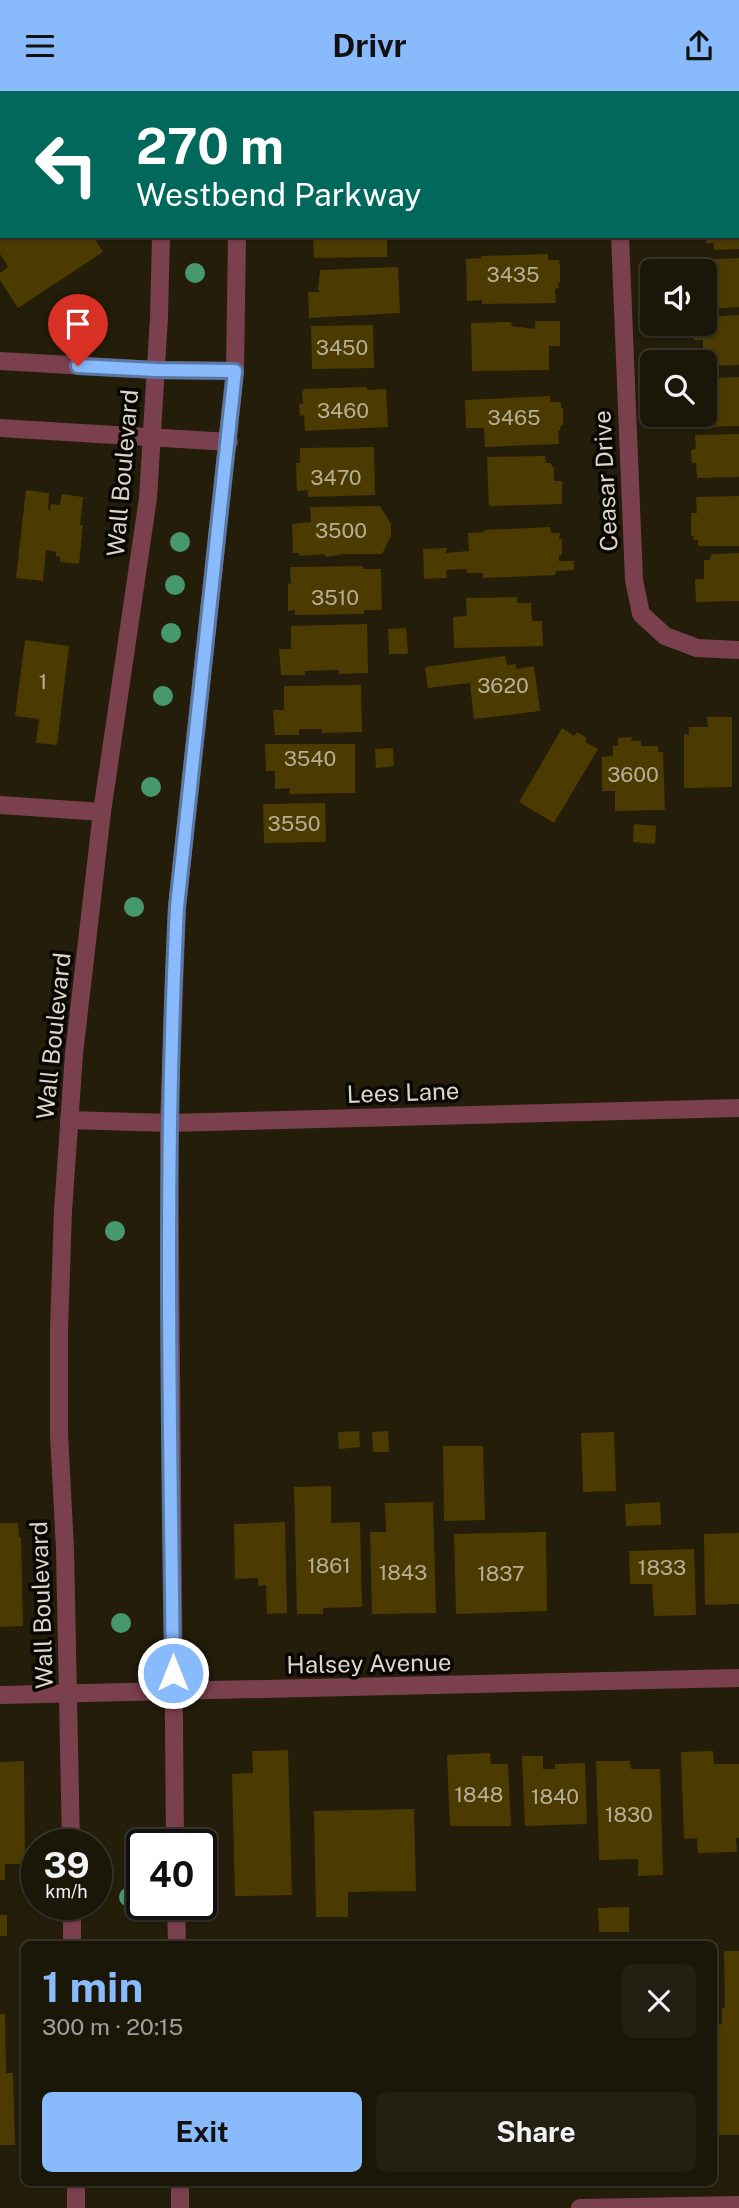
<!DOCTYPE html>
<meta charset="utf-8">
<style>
body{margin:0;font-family:"Public Sans",sans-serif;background:#231f12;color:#f1f3f6;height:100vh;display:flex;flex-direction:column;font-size:26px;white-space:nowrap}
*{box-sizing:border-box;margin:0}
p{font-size:23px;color:#9f9f9c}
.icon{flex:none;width:38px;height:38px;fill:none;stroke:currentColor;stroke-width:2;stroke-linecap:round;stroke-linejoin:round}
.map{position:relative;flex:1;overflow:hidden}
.sheet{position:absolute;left:21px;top:1850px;width:696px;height:245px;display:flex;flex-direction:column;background:#1a1608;border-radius:10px;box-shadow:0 2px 5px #0004,0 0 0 2px #383529}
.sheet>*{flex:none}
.banner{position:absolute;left:0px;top:0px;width:740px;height:147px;box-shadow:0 2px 5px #0004,0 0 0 2px #383529;background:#00695c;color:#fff;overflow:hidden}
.controls{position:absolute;left:640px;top:168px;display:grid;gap:14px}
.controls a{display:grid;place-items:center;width:77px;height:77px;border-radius:10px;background:#1a1608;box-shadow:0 2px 5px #0004,0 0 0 2px #383529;font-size:35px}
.speed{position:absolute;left:21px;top:1738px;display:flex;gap:14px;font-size:35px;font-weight:700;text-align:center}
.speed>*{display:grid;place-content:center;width:91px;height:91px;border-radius:50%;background:#1a1608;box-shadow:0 2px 5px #0004,0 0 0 2px #383529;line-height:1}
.speed small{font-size:18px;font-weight:400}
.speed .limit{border:4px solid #111;border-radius:10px;background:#fff;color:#111}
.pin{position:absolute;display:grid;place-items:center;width:60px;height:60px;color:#fff;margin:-72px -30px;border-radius:50% 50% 50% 0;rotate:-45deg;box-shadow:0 0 7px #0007}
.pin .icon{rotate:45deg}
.me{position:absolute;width:77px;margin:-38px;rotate:0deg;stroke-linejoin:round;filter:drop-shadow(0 0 5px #0008)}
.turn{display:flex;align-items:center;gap:24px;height:147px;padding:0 21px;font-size:32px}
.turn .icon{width:91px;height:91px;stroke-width:2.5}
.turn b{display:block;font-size:49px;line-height:60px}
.round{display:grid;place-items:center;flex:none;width:74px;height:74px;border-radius:10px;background:#231f12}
.head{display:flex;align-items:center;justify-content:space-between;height:119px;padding:0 21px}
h1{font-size:42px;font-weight:700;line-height:52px;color:#89bafc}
.action{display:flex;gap:14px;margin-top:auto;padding:14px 21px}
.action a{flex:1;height:80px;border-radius:10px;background:#89bafc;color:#111;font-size:28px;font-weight:700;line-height:80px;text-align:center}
.action a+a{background:#231f12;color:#f1f3f6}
header{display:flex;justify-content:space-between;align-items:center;height:91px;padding:0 21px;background:#89bafc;color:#111;font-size:32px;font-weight:700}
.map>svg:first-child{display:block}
</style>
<header><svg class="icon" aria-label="menu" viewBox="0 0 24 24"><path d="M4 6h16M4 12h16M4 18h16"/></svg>Drivr<svg class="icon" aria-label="share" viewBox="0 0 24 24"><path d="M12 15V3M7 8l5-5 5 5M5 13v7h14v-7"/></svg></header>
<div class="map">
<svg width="739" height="2117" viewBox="0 0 739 2117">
<rect width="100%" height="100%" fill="#231d0a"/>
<!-- building -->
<path fill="#4b3b00" d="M0 145H93L103 161 18 217 0 189V182L8 176 0 163Z
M313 145H387V166L314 167Z
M706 145H739V158L714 159V152H706Z
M548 163V169H559L560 175V191H558L559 197 555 198 556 212 482 213V209L467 210 466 168 481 167V165Z
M739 167V216L705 218V180H693V169Z
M398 176 400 222 309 227 308 201H321L318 199 320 179Z
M739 224V274L710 275 709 268H703V249H694L693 233H705V226Z
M535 230H560V255H549V279L472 280 471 232 511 231 512 235 535 238Z
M373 234 374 277 312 278 311 235Z
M739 286V335L703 336V329H692V324H705V287Z
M367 296V299L386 298 388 336 305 340 304 324 300 325 299 313H303L302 301 305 298Z
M550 305V311H561V317H563V334H561L560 340 558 339 559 353 485 356 484 337H466L465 309Z
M739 343V386L697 387 696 372H692L691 359 696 358 695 344Z
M374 356 375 404 308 406V399L297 400 296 372H300V357Z
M545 365 546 372H551L552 376H554V390H562V413L489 415 487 366Z
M26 399 49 402 48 419H50L51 413 60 414 62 403 83 406 80 434H83L79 473 60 471V466L56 465V461L46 459 43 490 16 487Z
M739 405V455H698V449H693L694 445H691V422H697L696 406Z
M380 415 391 433V445L382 463H343L325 466V463L299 465V462H293L292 433 311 431 310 416Z
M550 436 551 442H560L559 448H562V464H559V470H574V479L556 480 555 484 483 487V482H467L466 478 446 479 447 487 424 488 423 458 447 457 446 462 469 460 468 442 484 441V439Z
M739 462V510L696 511 695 488H704V469H710L711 463Z
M363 475V478H381L382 519H364V523L295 524V519L288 520V492L291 493 290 476Z
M517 506V512H531L532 530H542L543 555 454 557 453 526 467 525 466 507Z
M367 533 368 582 339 583V579L305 580V584H281L279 558H291V535Z
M406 537 408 563H389L388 538Z
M25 549 69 555 57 654 36 652 39 628 15 625Z
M505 565 507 574 516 573V578L534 575 540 620 474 628 470 592 428 597 425 576Z
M361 594 362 641 322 642V638H299V644H275L273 619H284V595Z
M707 626H732V696L684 697V643L689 644V636H708Z
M562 637 574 645 577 641 587 647 585 651 598 658 554 732 519 711Z
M632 646 631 650H641V655H658V661H663L665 719 615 720V700H602V666L613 665V655L618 654V647Z
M265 653H355V702L289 703 290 697 275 698V680H266Z
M393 657 394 675 376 677 375 658Z
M325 712 326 751 264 752 263 713Z
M634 733 656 735 655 753 633 751Z
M359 1340 360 1356 339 1358 338 1341Z
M388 1340 389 1361H373L372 1341Z
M614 1341 616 1400 583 1401 581 1342Z
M443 1355H483L485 1429 444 1430Z
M331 1395V1432L360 1431 362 1516 323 1517V1523H297L294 1396Z
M433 1411 436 1522 372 1523 370 1441H386L385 1412Z
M660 1411 661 1434 626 1435 625 1413Z
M285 1431 287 1522 267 1523 266 1494 258 1495V1487L235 1488 234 1433Z
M0 1432H18L19 1446H21L23 1535 0 1536Z
M546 1441 547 1520 456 1523 454 1443Z
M739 1442V1513L705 1514 704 1443Z
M694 1458 696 1524 654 1525 652 1493H630L629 1460Z
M288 1659 292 1804 235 1805 232 1683 253 1682 252 1660Z
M713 1660 714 1673H739V1747H736L737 1761 698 1762 697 1747 684 1748 681 1661Z
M490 1662 491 1673H508L511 1735H450L447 1664Z
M522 1665H543V1678H555V1673L585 1672 587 1733 525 1735Z
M24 1670 25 1773H5V1789H0V1671Z
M596 1670H630L631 1678H660L663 1784 638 1785V1768L599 1769Z
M414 1718 416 1800 348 1801V1826H316L314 1720Z
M629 1816V1841H599L598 1817Z
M0 1824H7V1845H0Z
M724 1860H739V2044H714V1934L722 1933V1917H725Z
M0 1923H5L6 1982H13L15 2054H0Z"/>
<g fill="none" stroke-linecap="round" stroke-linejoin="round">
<!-- minor -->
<path stroke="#7b404e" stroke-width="18" d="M614 0V2
M0 70H2
M620 145 634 489 641 523 665 545 697 557 739 559
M0 714 102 721
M69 1029 169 1032 739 1017
M0 1604 739 1587
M580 2117 739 2114"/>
<!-- tertiary -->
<path stroke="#7b404e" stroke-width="18" d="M163 2V0
M239 2V0
M0 270 156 279 235 280
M0 337 229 351
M71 1754 65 1458 59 1343V1239L63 1120 74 963 102 721 148 407 159 226 161 145
M175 1754 169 1032 177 816 235 280 237 145
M72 1813V1853
M176 1813 177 1853
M76 2091V2117
M180 2091V2117"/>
</g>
<!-- trees -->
<g fill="#48986e">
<circle cx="195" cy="182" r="10"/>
<circle cx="180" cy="451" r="10"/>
<circle cx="175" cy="494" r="10"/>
<circle cx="171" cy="542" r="10"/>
<circle cx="163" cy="605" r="10"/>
<circle cx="151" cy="696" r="10"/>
<circle cx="134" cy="816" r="10"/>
<circle cx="115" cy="1140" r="10"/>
<circle cx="121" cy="1532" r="10"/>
<circle cx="129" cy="1806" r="10"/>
</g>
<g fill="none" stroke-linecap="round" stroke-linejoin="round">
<defs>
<path id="route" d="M78 275 156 279 235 280 177 816C164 1071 170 1327 173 1582"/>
</defs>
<!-- route casing -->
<use href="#route" stroke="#5979a4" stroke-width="18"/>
<!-- route -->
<use href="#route" stroke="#89bafc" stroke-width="12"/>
</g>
<g text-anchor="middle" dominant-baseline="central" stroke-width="7" stroke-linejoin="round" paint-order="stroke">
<!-- number labels -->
<g font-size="21" fill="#b6af98">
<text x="513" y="183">3435</text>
<text x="342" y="256">3450</text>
<text x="343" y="319">3460</text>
<text x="514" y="326">3465</text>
<text x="336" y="386">3470</text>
<text x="341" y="439">3500</text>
<text x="335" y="506">3510</text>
<text x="43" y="590">1</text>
<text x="503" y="594">3620</text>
<text x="310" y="667">3540</text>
<text x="633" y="683">3600</text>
<text x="294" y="732">3550</text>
<text x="329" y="1474">1861</text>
<text x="662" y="1476">1833</text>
<text x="403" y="1481">1843</text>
<text x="501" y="1482">1837</text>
<text x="479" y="1703">1848</text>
<text x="555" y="1705">1840</text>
<text x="629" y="1723">1830</text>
</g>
<!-- street labels -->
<g font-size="24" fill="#dad6cb" stroke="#0a0703">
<text transform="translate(122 382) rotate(-85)">Wall Boulevard</text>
<text transform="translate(605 390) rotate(-93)">Ceasar Drive</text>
<text transform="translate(53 945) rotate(-84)">Wall Boulevard</text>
<text transform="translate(403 1001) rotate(-2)">Lees Lane</text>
<text transform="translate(41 1514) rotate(-92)">Wall Boulevard</text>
<text transform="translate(369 1572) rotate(-1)">Halsey Avenue</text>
</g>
</g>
</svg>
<div class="controls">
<a><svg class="icon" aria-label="sound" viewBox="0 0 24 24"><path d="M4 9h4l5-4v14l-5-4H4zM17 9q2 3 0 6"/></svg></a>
<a><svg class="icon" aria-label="search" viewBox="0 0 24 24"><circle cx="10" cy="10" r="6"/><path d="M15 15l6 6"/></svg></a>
</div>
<div class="speed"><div>39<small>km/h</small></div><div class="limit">40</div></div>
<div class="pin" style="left:78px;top:275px;background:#d93025"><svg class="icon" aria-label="arrive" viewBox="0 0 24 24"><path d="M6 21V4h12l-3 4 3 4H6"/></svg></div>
<svg class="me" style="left:173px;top:1582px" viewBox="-20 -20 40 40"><circle r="17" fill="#89bafc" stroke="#fff" stroke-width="3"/><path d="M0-11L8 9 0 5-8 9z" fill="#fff"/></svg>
<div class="banner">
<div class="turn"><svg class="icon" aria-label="left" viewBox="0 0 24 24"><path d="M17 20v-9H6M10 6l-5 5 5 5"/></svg><div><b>270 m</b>Westbend Parkway</div></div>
</div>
<section class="sheet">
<div class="head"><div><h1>1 min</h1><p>300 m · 20:15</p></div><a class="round"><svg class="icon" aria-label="close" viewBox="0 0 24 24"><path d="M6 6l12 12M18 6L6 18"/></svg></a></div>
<div class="action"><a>Exit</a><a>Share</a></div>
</section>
</div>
